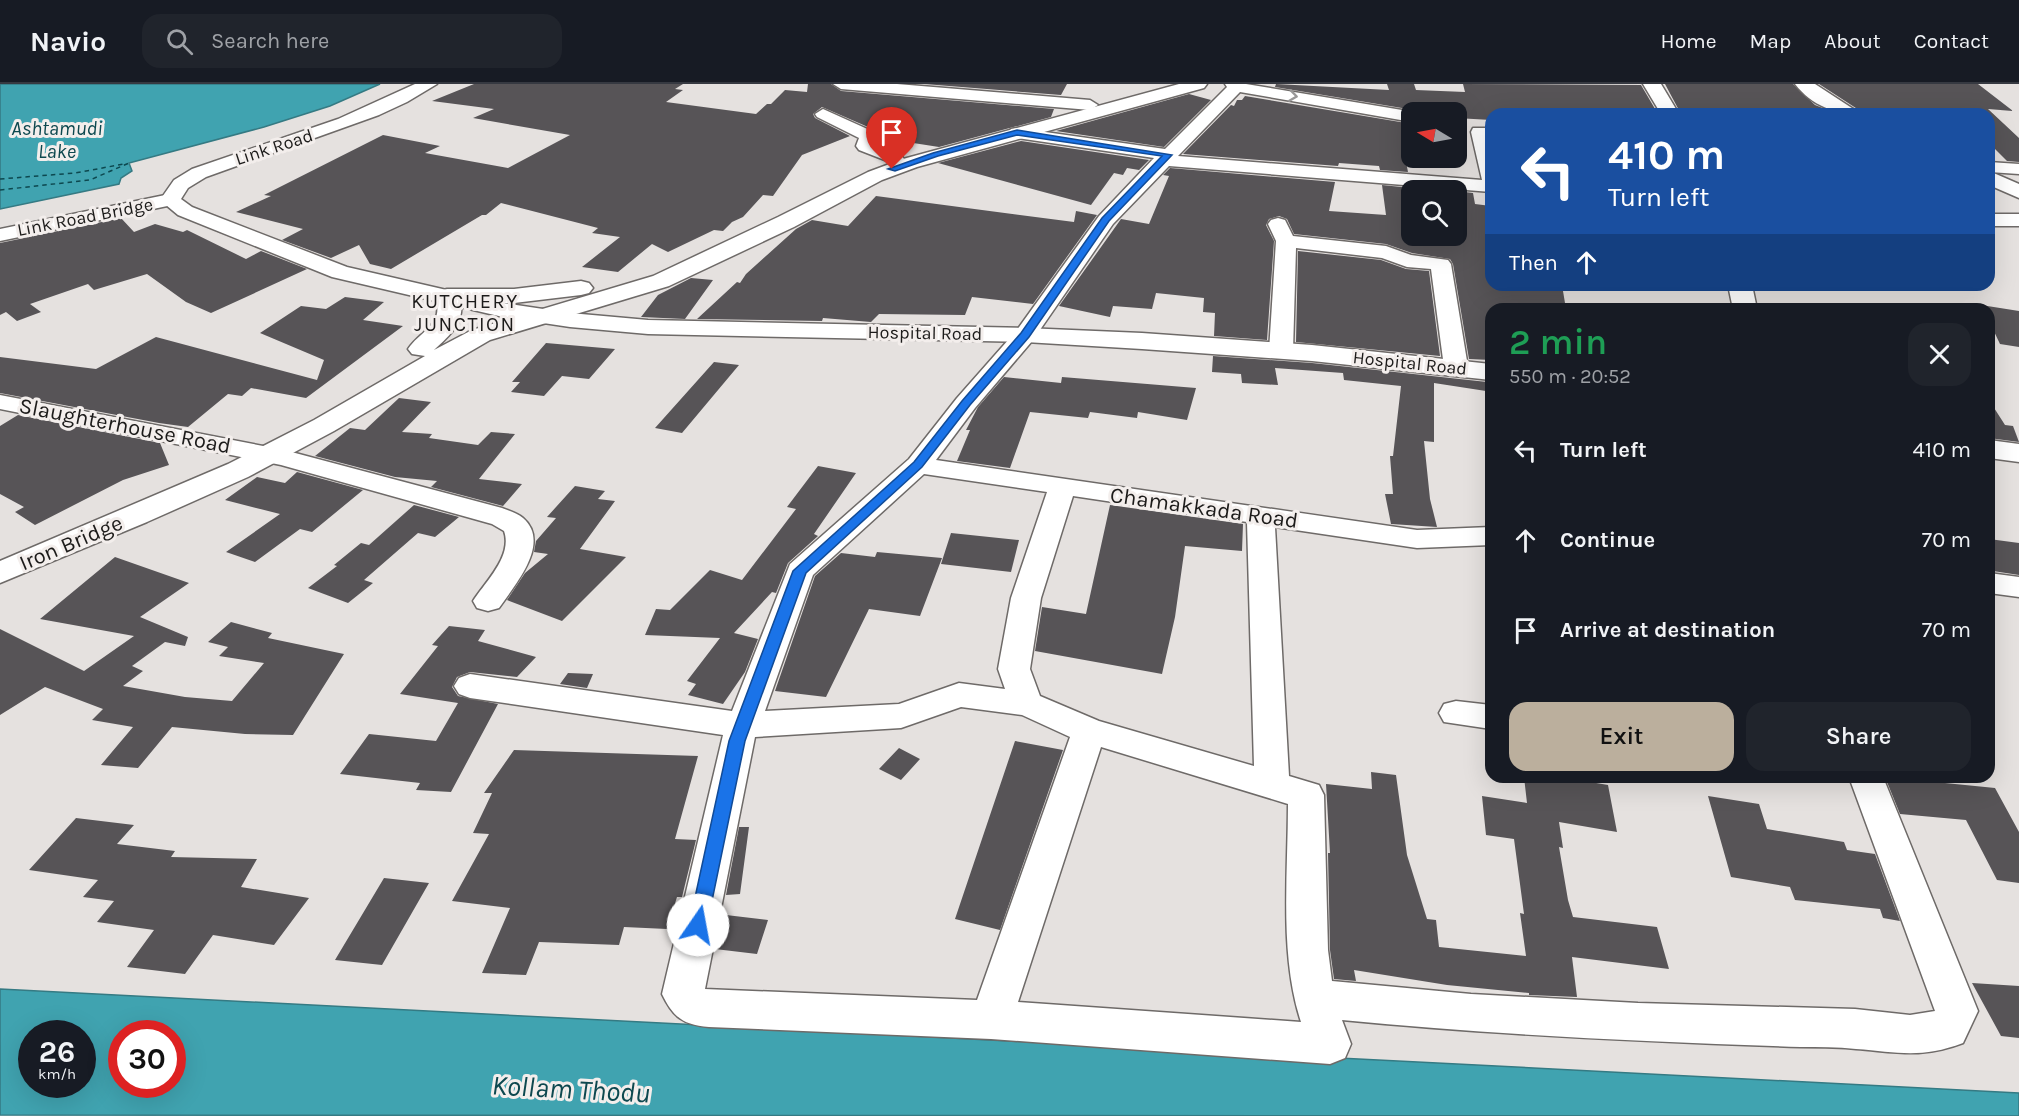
<!DOCTYPE html>
<meta charset="utf-8">
<style>
body{margin:0;font-family:Karla,sans-serif;background:#20242c;color:#f1f3f6;height:100vh;display:flex;flex-direction:column;font-size:22px;white-space:nowrap}
*{box-sizing:border-box;margin:0}
p{font-size:20px;color:#9ea1a6}
.icon{flex:none;width:33px;height:33px;fill:none;stroke:currentColor;stroke-width:2;stroke-linecap:round;stroke-linejoin:round}
.map{position:relative;flex:1;overflow:hidden}
.drawer{position:absolute;left:1485px;top:219px;width:510px;height:480px;display:flex;flex-direction:column;background:#171b24;border-radius:18px;box-shadow:0 6px 24px #0002}
.drawer>*{flex:none}
.guide{position:absolute;left:1485px;top:24px;width:510px;height:183px;border-radius:18px;box-shadow:0 6px 24px #0002;background:#1a4fa0;color:#fff;overflow:hidden}
.needle{width:39px;rotate:280deg}
.tools{position:absolute;left:1401px;top:18px;display:grid;gap:12px}
.tools a{display:grid;place-items:center;width:66px;height:66px;border-radius:12px;background:#171b24;box-shadow:0 6px 24px #0002;font-size:30px}
.speed{position:absolute;left:18px;top:936px;display:flex;gap:12px;font-size:30px;font-weight:700;text-align:center}
.speed>*{display:grid;place-content:center;width:78px;height:78px;border-radius:50%;background:#171b24;box-shadow:0 6px 24px #0002;line-height:1}
.speed small{font-size:15px;font-weight:400}
.speed .limit{border:9px solid #d22;background:#fff;color:#111}
.pin{position:absolute;display:grid;place-items:center;width:51px;height:51px;color:#fff;margin:-62px -26px;border-radius:50% 50% 50% 0;rotate:-45deg;box-shadow:0 0 6px #0007}
.pin .icon{rotate:45deg}
.me{position:absolute;width:66px;margin:-33px;rotate:12deg;stroke-linejoin:round;filter:drop-shadow(0 0 4px #0008)}
.turn{display:flex;align-items:center;gap:21px;height:126px;padding:0 24px;font-size:27px}
.turn .icon{width:78px;height:78px;stroke-width:2.5}
.turn b{display:block;font-size:42px;line-height:51px}
.then{display:flex;align-items:center;height:57px;padding:0 24px;background:#0003;gap:12px;font-size:22px}
.round{display:grid;place-items:center;flex:none;width:63px;height:63px;border-radius:18px;background:#20242c}
.overview{display:flex;align-items:center;justify-content:space-between;height:102px;padding:0 24px}
h1{font-size:36px;font-weight:600;line-height:45px;color:#1e9e55}
.cta{display:flex;gap:12px;margin-top:auto;padding:12px 24px}
.cta a{flex:1;height:69px;border-radius:18px;background:#bbaf9d;color:#111;font-size:24px;font-weight:600;line-height:69px;text-align:center}
.cta a+a{background:#20242c;color:#f1f3f6}
ul{padding:0;list-style:none}
li{display:flex;align-items:center;gap:18px;height:90px;padding:0 24px}
li div{flex:1}
li b{display:block;font-size:22px}
li em{font-style:normal}
header{display:flex;align-items:center;gap:36px;box-sizing:border-box;height:84px;padding:0 30px;background:#171b24;border-bottom:2px solid #363941}
header strong{font-size:28px}
nav{display:flex;gap:33px;margin-inline-start:auto;font-size:21px}
.search{width:420px;height:54px;background:#20242c;display:flex;align-items:center;gap:15px;box-sizing:border-box;padding:0 21px;border-radius:18px;color:#9ea1a6;font-size:22px}
.map>svg:first-child{display:block}
</style>
<header>
<strong>Navio</strong>
<div class="search"><svg class="icon" aria-label="search" viewBox="0 0 24 24"><circle cx="10" cy="10" r="6"/><path d="M15 15l6 6"/></svg>Search here</div>
<nav><a>Home</a><a>Map</a><a>About</a><a>Contact</a></nav>
</header>
<div class="map">
<svg width="2019" height="1032" viewBox="0 0 2019 1032">
<rect width="100%" height="100%" fill="#e5e1df"/>
<!-- water -->
<path fill="#40a3b0" stroke="#357a83" stroke-width="1.5" fill-rule="evenodd" d="M0 0H380L330 22 264 43 129 79 132 87 121 94 119 100 0 125Z
M0 905 2019 1009V1032L0 1031ZM32 950H82V1000H32ZM122 950H172V1000H122Z"/>
<g fill="none" stroke-linecap="round" stroke-linejoin="round">
<!-- ferry -->
<path stroke="#0d484f" stroke-width="1.5" stroke-dasharray="4.5 4" stroke-linecap="butt" d="M0 95 75 89 124 80
M0 106 90 96 129 79"/>
</g>
<!-- building -->
<path fill="#575457" d="M474 0H683L675 5 683 6 666 18 756 30 767 20H771L785 6 807 8 808 0H831L841 7 1054 25 1051 33 939 63 894 56 881 59 878 56 879 51 875 46 822 23 813 30 815 34 850 52 802 71 773 112 763 111 743 133 732 138 723 147 714 146 668 168 652 160 618 188 582 183 620 153 592 149 598 144 501 119 486 131H482L391 185 370 180 359 161 331 174 282 156 303 145 236 128 271 112 264 111 383 51 440 62 425 69 508 84 570 51 473 34 494 25 432 17Z
M924 0H1067L1061 11Z
M1276 0 1389 6 1387 0H1414L1416 6 1465 8 1463 0 1641 1 1658 30H1491V36L1456 34V28H1416L1414 26 1275 3Z
M1665 0H1793L1815 21 1838 30H1681Z
M1819 0H1978L2013 27 1988 25 2019 54V78L2007 77 1989 59V30L1879 24 1886 29 1862 28Z
M1189 10 1211 16 1164 63 1056 47Z
M1245 12 1412 40V63L1403 62 1408 88 1380 86 1379 82 1339 79 1338 82 1183 70 1231 21 1234 22 1237 16H1242Z
M1021 57 1149 76 1139 86 1127 84 1123 91 1114 89 1091 121 938 79Z
M1170 84 1335 98 1329 127 1386 131 1382 101 1411 104 1412 152H1456V107L1473 109 1475 120 1491 122V201H1562L1566 225H1491V276L1469 275 1453 180 1450 175 1412 169 1386 160 1294 150 1287 135 1279 132 1269 135 1266 141 1274 157 1267 256 1214 252 1215 229 1203 228 1204 214 1156 209 1152 225 1113 222 1110 233 1059 222 1121 135 1149 140 1169 92 1163 91Z
M876 112 1074 138 1076 127 1097 131 1033 220 972 213 965 231 879 230 871 238 823 234 822 237 697 235 737 198 740 199 746 190 796 145 812 136 848 142Z
M121 134 134 148 155 140 183 148 187 146 246 175 261 167 307 185 211 229 186 218 147 190 94 206 88 200 30 220 41 228 17 237 6 228 0 231V159Z
M1298 167 1381 176 1406 185 1429 187 1440 272 1296 258Z
M691 194 713 196 685 235 641 233 658 211Z
M345 213 384 218 363 236 403 242 306 314 251 304 242 312 228 310 188 343 159 339 0 309V273L96 285 156 253 317 296 324 276 260 249 301 222 326 225Z
M1981 221 2019 227V263L2000 260 1989 237V225H1983Z
M546 259 615 265 589 295 562 292 544 312 511 308 520 298H512Z
M1213 272 1312 279 1487 298 1486 307 1434 299V358L1424 357 1430 415 1437 443 1391 440 1385 410H1393L1390 372H1393L1401 302 1344 296 1343 289 1275 284 1278 301 1242 299 1241 290 1212 288Z
M714 278 739 281 682 349 655 344Z
M1004 293 1061 299 1062 293 1196 304 1187 336 1138 328 1137 334 1090 328 1088 334 1030 328 1010 384 957 377 970 346H966L978 323Z
M399 314 431 318 402 348 432 350 429 354 478 361 491 348 515 350 479 395 522 400 503 422 431 403 437 397 395 393 315 372 350 344 365 346Z
M1989 316 2005 341 2013 342 2019 358 1989 354Z
M18 331 160 359 169 381 123 396 35 441 15 428 24 423 0 410V342Z
M818 382 856 389 814 450 818 452 788 479 776 509 772 508 734 549 758 555 745 588 723 620 688 611 696 600 687 597 720 554 645 551 656 525 670 526 710 486 742 496 796 425 787 423Z
M297 388 363 406 312 448 300 445 255 478 226 468 280 430 225 416 257 393 285 399Z
M575 402 605 407 598 415 615 417 580 465 626 473 562 537 507 516 525 489 548 470 534 468 536 457 556 434 547 433Z
M414 421 459 433 435 453 418 449 364 496 373 499 348 519 308 504 337 482 334 481 361 459 369 461Z
M1110 421 1243 440 1242 467 1185 462 1175 533 1162 590 1035 567 1042 523 1086 530Z
M951 449 1019 456 1011 488 941 480Z
M1989 455 2019 459V491L1993 487 1989 481Z
M877 468 942 474 920 532 869 525 826 613 775 607 815 492 841 469 875 473Z
M115 473 189 499 140 533 188 553 185 562 165 558 132 582 143 587 123 602 185 613 232 617 264 579 219 572 228 563 208 558 231 538 272 549 268 554 344 570 293 651 245 650 172 643 138 684 101 681 133 643 92 636 103 625 45 603 0 631V545L84 587 134 552 40 535Z
M449 542 485 546 478 557 536 573 517 593 470 588 457 593 452 603 458 612 498 620 451 708 416 706 420 699 340 690 369 650 436 657 458 619 400 610 438 562 432 561Z
M568 589 593 590 587 604 560 600Z
M1015 657 1063 666 1000 846 955 835Z
M899 664 920 675 901 696 879 685Z
M514 666 698 672 675 755 696 756 682 813H677L667 845 624 843 619 861 539 858 526 891 482 889 510 824 452 817 489 750 473 749 492 709H484Z
M1371 688 1396 691 1407 771 1427 835 1436 836 1439 863 1526 872 1520 829 1524 830 1514 755 1486 751 1482 712 1527 719 1524 693H1561L1608 701 1617 748 1559 738 1563 764 1559 763 1568 816 1573 833 1657 843 1669 885 1572 873 1577 913 1529 911V909L1447 901 1354 886 1356 897 1334 895 1330 866 1328 769H1330L1326 700 1372 705Z
M1885 693 1995 704 2019 748V799L1997 796 1966 736 1900 730Z
M1708 712 1759 720 1767 745 1844 758 1847 766 1875 770 1900 837 1883 834 1880 825 1795 816 1790 803 1731 793Z
M76 734 134 741 117 760 175 767 171 773 257 775 241 803 309 814 274 861 213 851 185 890 127 883 154 846 97 838 114 817 83 813 98 796 29 786Z
M739 743H749L740 810 726 811Z
M384 794 429 799 382 881 335 876Z
M726 831 768 836 757 870 715 865Z
M1972 899 2019 902V954L2001 952Z"/>
<g fill="none" stroke-linecap="round" stroke-linejoin="round">
<defs>
<path id="minor" d="M833 0H897L1090 16 1098 21 1090 26 841 5Z
M1225 0H1246L1414 28H1412V38L1240 8 1178 72 1482 96 1471 48 1473 44H1485C1496 61 1491 88 1491 108L1169 82 1113 140 1033 256 975 324 936 376 1417 446 1491 443V461L1417 464 1275 443 1289 692 1319 701 1324 711 1328 866 1332 897 1471 910 1638 919 1855 925 1910 931 1935 927 1849 693H1883L1978 927 1963 959C1921 975 1897 968 1856 965 1837 963 1819 963 1801 963 1648 958 1495 951 1342 936L1351 960 1345 974 1330 980 991 955 709 943C683 941 673 933 662 910L723 651 470 614 459 610 454 602 459 594 470 590 732 627 790 480 909 375 957 314 1017 246 1099 132 1154 74 1017 54 1011 53 1009 49 1011 45 1017 44 1165 65 1227 3ZM924 390 1047 408 1011 514 998 585 1005 605 959 599 899 620 765 627 813 491ZM1073 412 1247 438 1254 682 1099 637 1040 612 1030 585 1041 514ZM961 623 1022 631 1070 653 977 916 705 905 755 653 901 644ZM1101 663 1288 720C1288 790 1279 871 1301 938L1018 918Z
M823 25 874 48 877 52 874 60 901 71 904 75 901 79 895 80 859 66 856 62 859 54 817 33 815 30Z
M1989 78 2019 80V90L1989 88Z
M170 110 177 112 179 116 177 120 0 157V145Z
M1989 130H2019V142H1989Z
M1278 134 1285 136 1293 152 1386 162 1411 171 1448 176 1451 180 1468 283 1464 288 1456 290 1448 288 1444 283 1431 185 1407 183 1382 174 1296 164 1293 267 1289 272 1281 274 1273 272 1269 267 1276 157 1268 140 1271 136Z
M0 311 284 366 502 424C509 427 517 429 523 434 552 459 514 502 499 524L488 527 477 524 473 517C485 498 513 472 504 447L492 440 281 381 0 325Z
M1989 489 2019 493V513L1989 509Z
M1456 617 1491 621V645L1444 638 1439 629 1444 620Z"/>
<path id="tertiary" d="M1643 0H1661L1679 30H1661Z
M1728 201H1752L1757 225H1733Z"/>
<path id="secondary" d="M415 0H437L407 18 379 31 206 93 188 104 181 115 192 123 347 183 503 219 570 229 648 236 1025 244 1142 249 1312 261 1491 280V296L1312 277 1142 265 1025 258 648 250 570 243 503 233 332 193 178 131 160 116 174 96 192 85 338 35Z
M1795 0H1815L1861 30C1835 30 1812 22 1795 0Z
M1989 87 2019 100V114L1989 101Z
M1989 356 2019 360V378L1989 374Z"/>
<path id="primary" d="M1179 0H1207L1204 4 917 83 882 96 794 143 669 202 490 256 334 347 248 393 147 438 0 499V477L228 380 314 336 425 272 412 270 408 265C422 245 445 241 435 212L439 207 447 205H514L581 197 589 199 593 204 589 209 581 211 514 219H461C464 240 448 253 434 266L472 246 653 192 778 133 868 88 903 75Z"/>
</defs>
<!-- minor casing -->
<use href="#minor" stroke="#6e6a68" stroke-width="3"/>
<!-- tertiary casing -->
<use href="#tertiary" stroke="#6e6a68" stroke-width="3"/>
<!-- secondary casing -->
<use href="#secondary" stroke="#6e6a68" stroke-width="3"/>
<!-- primary casing -->
<use href="#primary" stroke="#6e6a68" stroke-width="3"/>
<!-- minor -->
<use href="#minor" fill="#fff" fill-rule="evenodd"/>
<!-- tertiary -->
<use href="#tertiary" fill="#fff" fill-rule="evenodd"/>
<!-- secondary -->
<use href="#secondary" fill="#fff" fill-rule="evenodd"/>
<!-- primary -->
<use href="#primary" fill="#fff" fill-rule="evenodd"/>
</g>
<!-- one-way arrows -->
<defs><path id="oneway-chevron" d="M-2-3.5L2.5 0L-2 3.5" fill="none" stroke-width="1.6" stroke-linecap="round" stroke-linejoin="round" transform="scale(1.5)"/></defs>
<use stroke="#999898" href="#oneway-chevron" transform="translate(1293 12) rotate(8)"/>
<!-- route -->
<path fill="#1a73e8" stroke="#114b97" stroke-width="1.5" d="M1017 46 1172 71 1109 137 1029 253 970 321 922 383 806 489 745 657 707 841 704 847 698 849 692 847 689 841 729 657 793 487 914 378 962 317 1021 249 1102 134 1162 72 1017 51 938 72 895 87 888 85 933 69Z"/>
<g text-anchor="middle" dominant-baseline="central" stroke-width="6" stroke-linejoin="round" paint-order="stroke">
<!-- far-street labels -->
<g font-size="18" fill="#1c1b1a" stroke="#f3eeec">
<text transform="translate(274 63) rotate(-18)">Link Road</text>
<text transform="translate(85 133) rotate(-11)">Link Road Bridge</text>
<text transform="translate(925 249) rotate(1)">Hospital Road</text>
<text transform="translate(1410 279) rotate(6)">Hospital Road</text>
</g>
<!-- far-water labels -->
<g font-size="20" font-style="italic" fill="#0d484f" stroke="#f3eeec">
<text x="57" y="44">Ashtamudi<tspan x="57" dy="23">Lake</tspan></text>
</g>
<!-- far-neighbourhood labels -->
<g font-size="20" letter-spacing="1.5" fill="#1c1b1a" stroke="#f3eeec">
<text x="465" y="217">KUTCHERY<tspan x="465" dy="23">JUNCTION</tspan></text>
</g>
<!-- street labels -->
<g font-size="22" fill="#1c1b1a" stroke="#f3eeec">
<text transform="translate(125 342) rotate(11)">Slaughterhouse Road</text>
<text transform="translate(1204 424) rotate(8)">Chamakkada Road</text>
<text transform="translate(71 459) rotate(-23)">Iron Bridge</text>
</g>
<!-- near-water labels -->
<g font-size="28" font-style="italic" fill="#0d484f" stroke="#f3eeec">
<text transform="translate(571 1005) rotate(3)">Kollam Thodu</text>
</g>
</g>
</svg>
<div class="tools">
<a><svg class="needle" viewBox="-14 -14 28 28"><path d="M0-13l5 13h-10z" fill="#e53935"/><path d="M0 13l5-13h-10z" fill="#9ea1a6"/></svg></a>
<a><svg class="icon" aria-label="search" viewBox="0 0 24 24"><circle cx="10" cy="10" r="6"/><path d="M15 15l6 6"/></svg></a>
</div>
<div class="speed"><div>26<small>km/h</small></div><div class="limit">30</div></div>
<div class="pin" style="left:892px;top:85px;background:#d93025"><svg class="icon" aria-label="arrive" viewBox="0 0 24 24"><path d="M6 21V4h12l-3 4 3 4H6"/></svg></div>
<svg class="me" style="left:698px;top:841px" viewBox="-20 -20 40 40"><circle r="19" fill="#fff"/><path d="M0-13L10 11 0 6-10 11z" fill="#1a73e8"/></svg>
<div class="guide">
<div class="turn"><svg class="icon" aria-label="left" viewBox="0 0 24 24"><path d="M17 20v-9H6M10 6l-5 5 5 5"/></svg><div><b>410 m</b>Turn left</div></div>
<div class="then">Then<svg class="icon" aria-label="ahead" viewBox="0 0 24 24"><path d="M12 20V5M6 11l6-6 6 6"/></svg></div>
</div>
<section class="drawer">
<div class="overview"><div><h1>2 min</h1><p>550 m · 20:52</p></div><a class="round"><svg class="icon" aria-label="close" viewBox="0 0 24 24"><path d="M6 6l12 12M18 6L6 18"/></svg></a></div>
<ul>
<li><svg class="icon" aria-label="left" viewBox="0 0 24 24"><path d="M17 20v-9H6M10 6l-5 5 5 5"/></svg><div><b>Turn left</b></div><em>410 m</em></li>
<li><svg class="icon" aria-label="ahead" viewBox="0 0 24 24"><path d="M12 20V5M6 11l6-6 6 6"/></svg><div><b>Continue</b></div><em>70 m</em></li>
<li><svg class="icon" aria-label="arrive" viewBox="0 0 24 24"><path d="M6 21V4h12l-3 4 3 4H6"/></svg><div><b>Arrive at destination</b></div><em>70 m</em></li>
</ul>
<div class="cta"><a>Exit</a><a>Share</a></div>
</section>
</div>
